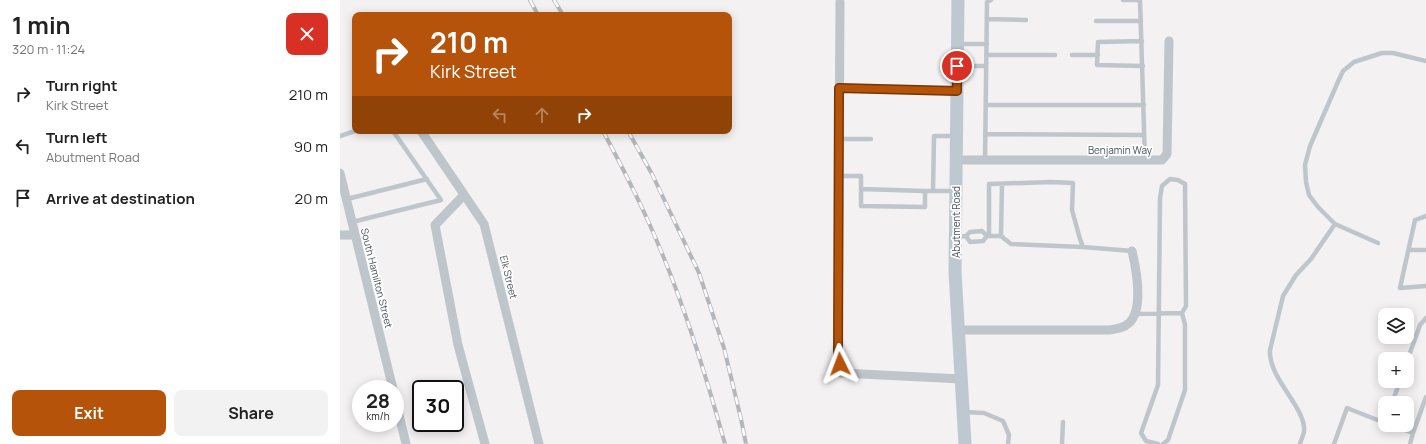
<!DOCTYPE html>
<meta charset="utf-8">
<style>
body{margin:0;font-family:Manrope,sans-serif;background:#f2f2f2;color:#222;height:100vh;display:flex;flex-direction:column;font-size:15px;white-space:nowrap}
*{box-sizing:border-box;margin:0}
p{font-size:13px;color:#767676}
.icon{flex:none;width:22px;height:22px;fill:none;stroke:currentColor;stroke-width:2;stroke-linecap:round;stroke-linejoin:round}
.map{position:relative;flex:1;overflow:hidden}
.side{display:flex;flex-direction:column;background:#fff;width:340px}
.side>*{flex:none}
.hud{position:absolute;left:12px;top:12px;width:380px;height:122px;border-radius:8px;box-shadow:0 2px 10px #0003;background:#b45309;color:#fff;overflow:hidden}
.tools{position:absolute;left:1038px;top:308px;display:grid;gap:8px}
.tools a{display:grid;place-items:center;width:36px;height:36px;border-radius:8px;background:#fff;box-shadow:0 2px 10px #0003;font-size:20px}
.speed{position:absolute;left:12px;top:380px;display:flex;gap:8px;font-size:20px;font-weight:700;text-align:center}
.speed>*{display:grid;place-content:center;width:52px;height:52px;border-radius:50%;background:#fff;box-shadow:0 2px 10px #0003;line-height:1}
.speed small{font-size:10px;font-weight:400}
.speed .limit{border:2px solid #111;border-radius:6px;background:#fff;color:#111}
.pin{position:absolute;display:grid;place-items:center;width:34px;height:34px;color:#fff;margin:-17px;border:2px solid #fff;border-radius:50%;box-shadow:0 1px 4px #0007}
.me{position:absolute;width:44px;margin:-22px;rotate:357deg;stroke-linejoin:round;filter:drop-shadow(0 0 3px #0008)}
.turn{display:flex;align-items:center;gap:14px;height:84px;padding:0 12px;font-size:18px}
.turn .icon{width:52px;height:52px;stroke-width:2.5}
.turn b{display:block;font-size:28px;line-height:34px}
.lanes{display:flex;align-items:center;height:38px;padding:0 12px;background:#0003;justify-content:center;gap:20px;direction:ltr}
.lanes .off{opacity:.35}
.round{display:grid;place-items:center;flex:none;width:42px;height:42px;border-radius:8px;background:#f2f2f2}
.overview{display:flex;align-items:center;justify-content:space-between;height:68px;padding:0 12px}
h1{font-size:24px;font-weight:700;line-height:30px}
.action{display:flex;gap:8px;margin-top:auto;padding:8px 12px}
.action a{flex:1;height:46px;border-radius:8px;background:#b45309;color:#fff;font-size:16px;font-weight:700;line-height:46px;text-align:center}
.action a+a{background:#f2f2f2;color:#222}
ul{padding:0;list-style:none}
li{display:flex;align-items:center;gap:12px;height:52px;padding:0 12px}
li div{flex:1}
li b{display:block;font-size:15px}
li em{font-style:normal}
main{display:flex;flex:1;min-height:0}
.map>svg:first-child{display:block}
</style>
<main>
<section class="side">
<div class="overview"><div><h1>1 min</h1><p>320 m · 11:24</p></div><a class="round" style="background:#d93025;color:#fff"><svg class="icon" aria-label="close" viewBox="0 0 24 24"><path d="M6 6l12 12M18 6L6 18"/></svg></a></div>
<ul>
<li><svg class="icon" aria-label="right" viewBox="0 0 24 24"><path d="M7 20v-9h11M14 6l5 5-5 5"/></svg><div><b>Turn right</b><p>Kirk Street</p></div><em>210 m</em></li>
<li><svg class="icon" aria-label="left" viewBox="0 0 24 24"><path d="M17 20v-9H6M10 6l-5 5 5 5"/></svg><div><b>Turn left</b><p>Abutment Road</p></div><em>90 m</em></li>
<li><svg class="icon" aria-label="arrive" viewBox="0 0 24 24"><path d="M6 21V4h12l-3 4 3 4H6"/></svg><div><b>Arrive at destination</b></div><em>20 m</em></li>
</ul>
<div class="action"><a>Exit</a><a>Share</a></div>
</section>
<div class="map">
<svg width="1086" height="444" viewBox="0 0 1086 444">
<rect width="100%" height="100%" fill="#f3f1f1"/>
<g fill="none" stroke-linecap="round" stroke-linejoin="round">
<!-- service -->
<path stroke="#bec6cc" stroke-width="4.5" d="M783 0H800
M800 0 805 161
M647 19 686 20
M756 21H801
M802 41 758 42 757 65 803 66
M618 44H647
M647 55H715
M732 55H758
M618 66H646
M646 105H804
M645 134 804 135
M0 136 15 131
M498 139H531
M645 160 647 2 651 0
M499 176H521V206L585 207V191L521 189
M585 191H616
M593 191 594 136H616
M7 199 87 179
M1086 216 1075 220 1060 288 1086 286
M12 222 101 200 53 131
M626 236 630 242 643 241 647 236
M649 236V184L711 182 733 183 732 210 740 239 743 247
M661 236 662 184
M617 237 626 236 630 232 642 231 647 236H661L671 244 743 247 792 251
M1038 243 995 224 978 207 969 195 966 182 965 165 970 146 997 84 1003 71 1014 62 1042 53H1053L1086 61
M1069 250H1086
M795 314 842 313
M1067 361 1080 325 1086 318
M1052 403 1060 381
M625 412 644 413 663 421 669 435 668 444
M1051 425 1073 433 1070 444
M1073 433 1086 397
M722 444 723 422
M818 444 806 441 801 433 818 385 820 198 822 186 830 179 838 180 845 184 846 306 842 313 845 325V390L828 440 823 444
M960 444C961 440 963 436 964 432 967 408 928 379 930 350L943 296 956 275 971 259 995 224
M994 444 1007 408 1045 423"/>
<!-- minor -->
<path stroke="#bec6cc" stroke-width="9" d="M500 2 498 355 501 373 622 379
M499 88 617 91
M81 131 144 224 199 444
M616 160H822L827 154 829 41
M0 173 53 389
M124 195 95 225 118 345 145 444
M0 235H15
M618 330H769C777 329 784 328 789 323 804 309 796 268 792 251
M55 398 66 444"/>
<!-- secondary -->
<path stroke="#bec8d0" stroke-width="13" d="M618 0 615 272 625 444"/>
<defs>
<path id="rail" d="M190 0 198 15
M214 0 223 15
M263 131C279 161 295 192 309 223 341 294 364 369 385 444
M288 131 312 174 359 273 384 348 401 419 406 444"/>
</defs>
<!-- rail casing -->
<use href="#rail" stroke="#b3b6ba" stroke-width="4"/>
<!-- rail -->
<use href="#rail" stroke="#fff" stroke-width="2.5" stroke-dasharray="8" stroke-linecap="butt"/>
</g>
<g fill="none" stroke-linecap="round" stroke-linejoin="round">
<defs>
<path id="route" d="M500 364 498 355 499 88 617 91V66"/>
</defs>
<!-- route casing -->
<use href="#route" stroke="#753606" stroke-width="10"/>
<!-- route -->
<use href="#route" stroke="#b45309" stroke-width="7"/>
</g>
<g text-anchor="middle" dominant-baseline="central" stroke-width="3.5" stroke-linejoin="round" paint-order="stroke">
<!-- street labels -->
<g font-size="10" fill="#4a555c" stroke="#fff">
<text x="780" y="150">Benjamin Way</text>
<text transform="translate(616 222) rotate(-90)">Abutment Road</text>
<text transform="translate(169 277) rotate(76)">Elk Street</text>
<text transform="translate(37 278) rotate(76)">South Hamilton Street</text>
</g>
</g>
</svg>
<div class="tools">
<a><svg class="icon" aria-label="layers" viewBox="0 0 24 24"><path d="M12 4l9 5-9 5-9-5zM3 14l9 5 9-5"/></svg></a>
<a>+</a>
<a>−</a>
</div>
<div class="speed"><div>28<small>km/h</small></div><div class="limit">30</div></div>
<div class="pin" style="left:617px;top:66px;background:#d93025"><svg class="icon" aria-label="arrive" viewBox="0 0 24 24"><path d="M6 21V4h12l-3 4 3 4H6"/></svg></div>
<svg class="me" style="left:500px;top:364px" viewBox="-20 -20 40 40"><path d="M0-17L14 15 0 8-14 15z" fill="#b45309" stroke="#fff" stroke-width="4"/></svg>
<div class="hud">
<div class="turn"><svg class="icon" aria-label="right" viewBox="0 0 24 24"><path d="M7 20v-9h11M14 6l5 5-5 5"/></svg><div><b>210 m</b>Kirk Street</div></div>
<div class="lanes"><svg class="icon off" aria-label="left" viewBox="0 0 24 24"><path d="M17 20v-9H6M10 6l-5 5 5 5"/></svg><svg class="icon off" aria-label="ahead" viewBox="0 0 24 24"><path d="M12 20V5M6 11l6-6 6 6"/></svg><svg class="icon" aria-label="right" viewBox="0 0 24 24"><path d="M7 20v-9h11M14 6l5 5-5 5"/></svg></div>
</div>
</div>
</main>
